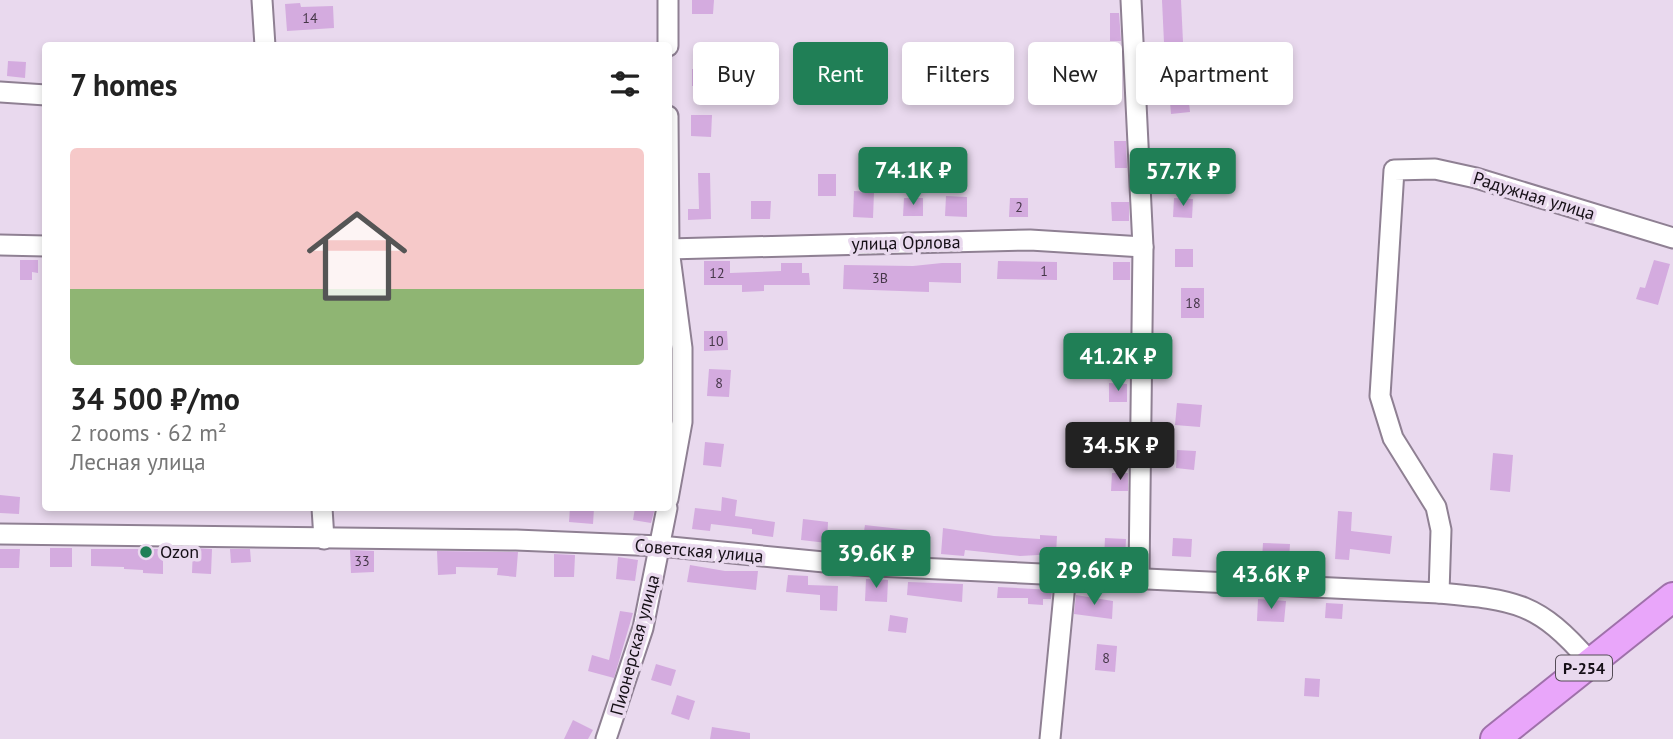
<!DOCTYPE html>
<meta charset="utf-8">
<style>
:root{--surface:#fff;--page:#f6f6f6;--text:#222;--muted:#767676;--line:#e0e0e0;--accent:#207f56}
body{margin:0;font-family:"PT Sans",sans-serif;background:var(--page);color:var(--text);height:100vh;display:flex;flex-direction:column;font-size:26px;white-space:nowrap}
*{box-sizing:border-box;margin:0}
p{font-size:23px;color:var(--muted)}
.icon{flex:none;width:38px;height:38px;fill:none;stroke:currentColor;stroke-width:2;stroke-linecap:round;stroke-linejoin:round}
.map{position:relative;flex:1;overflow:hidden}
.side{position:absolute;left:42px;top:42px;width:630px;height:469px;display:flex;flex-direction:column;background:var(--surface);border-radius:7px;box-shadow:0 4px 10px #0003}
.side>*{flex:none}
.top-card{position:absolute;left:693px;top:42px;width:665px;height:63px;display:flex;gap:14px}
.price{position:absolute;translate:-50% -60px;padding:0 16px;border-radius:7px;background:var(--accent);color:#fff;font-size:23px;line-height:46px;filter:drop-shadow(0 2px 4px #0008)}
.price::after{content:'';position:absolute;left:50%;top:42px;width:21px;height:16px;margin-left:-10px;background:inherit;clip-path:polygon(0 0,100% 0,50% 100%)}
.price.active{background:#222;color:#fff}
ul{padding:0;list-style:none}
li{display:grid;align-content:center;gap:14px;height:371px;padding:0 28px}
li+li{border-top:2px solid var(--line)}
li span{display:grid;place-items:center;height:217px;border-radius:7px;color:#555}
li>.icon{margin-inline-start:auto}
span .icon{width:126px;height:126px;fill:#fffc;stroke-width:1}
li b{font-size:30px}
h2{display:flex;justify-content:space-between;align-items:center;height:84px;padding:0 28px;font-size:30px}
.pill{padding:0 24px;border-radius:7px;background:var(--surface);box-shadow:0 4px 10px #0003;font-size:24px;line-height:63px}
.pill.active{background:var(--accent);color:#fff}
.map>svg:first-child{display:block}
.building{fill:#d4abdf}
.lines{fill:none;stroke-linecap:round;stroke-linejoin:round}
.minor-casing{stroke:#8f8093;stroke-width:23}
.highway-casing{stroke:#9f71aa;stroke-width:32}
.minor{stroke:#fff;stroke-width:19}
.highway{stroke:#e9a6fa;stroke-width:28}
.poi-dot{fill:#207f56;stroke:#e9d9ee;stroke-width:2.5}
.labels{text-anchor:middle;stroke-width:7;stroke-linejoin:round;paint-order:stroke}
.number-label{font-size:14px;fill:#453648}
.shield{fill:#e9d9ee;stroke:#554c57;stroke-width:2}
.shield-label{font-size:16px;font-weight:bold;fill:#150f16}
.street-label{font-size:18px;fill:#150f16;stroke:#e9d9ee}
.poi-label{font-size:18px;fill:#150f16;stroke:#e9d9ee;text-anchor:start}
</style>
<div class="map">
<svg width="1673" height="739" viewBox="0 0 1673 739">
<rect width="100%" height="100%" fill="#e9d9ee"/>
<g class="building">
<polygon points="692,0 714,0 713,14 692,14"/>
<polygon points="1162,0 1181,0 1183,42 1164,43"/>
<polygon points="300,3 301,7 333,6 334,28 287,31 285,4"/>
<polygon points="1110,13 1119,13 1121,41 1110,41"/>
<polygon points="8,61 26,62 25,78 7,76"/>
<polygon points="1185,64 1190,112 1171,114 1167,66"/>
<rect x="692" y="69" width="24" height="17"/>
<polygon points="691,115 712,115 711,137 691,136"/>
<polygon points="1114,141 1126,141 1127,168 1115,168"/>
<polygon points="1175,153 1213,154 1212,180 1191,179 1191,173 1175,172"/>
<polygon points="698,173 710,173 711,219 688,220 688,209 699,209"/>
<rect x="818" y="174" width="18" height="22"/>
<polygon points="854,191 874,192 873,218 853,217"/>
<polygon points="946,196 967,197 967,217 945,216"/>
<polygon points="904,198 923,198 923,216 903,216"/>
<polygon points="1010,198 1028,198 1028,217 1009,217"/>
<polygon points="1174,198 1193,199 1192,218 1173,217"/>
<polygon points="751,201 771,201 770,219 751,219"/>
<polygon points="1111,202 1129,202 1129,221 1112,221"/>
<rect x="1175" y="249" width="18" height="18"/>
<polygon points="20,260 38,260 38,273 32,272 32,280 20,280"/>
<polygon points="1654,260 1670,264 1658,305 1636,299 1640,287 1645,288"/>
<polygon points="704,261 730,261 730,273 781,271 781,263 802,263 802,273 809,273 810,285 764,285 764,291 742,292 742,285 704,285"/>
<polygon points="998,261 1057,262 1057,280 997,279"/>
<rect x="1113" y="262" width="17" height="18"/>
<polygon points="942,263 961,263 961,283 929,282 929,292 843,289 844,265 913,266"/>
<rect x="1181" y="288" width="23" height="30"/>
<polygon points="704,331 727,331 728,350 704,351"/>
<polygon points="709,369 731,370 729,397 707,396"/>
<polygon points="1109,383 1127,384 1127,402 1109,402"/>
<polygon points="1177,403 1202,405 1200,427 1175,425"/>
<rect x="1105" y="426" width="19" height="20"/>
<polygon points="705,442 724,444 721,467 703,465"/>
<polygon points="1177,450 1196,451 1194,470 1176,468"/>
<polygon points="1493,453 1513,455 1510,492 1490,490"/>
<polygon points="1112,473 1128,473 1128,491 1111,491"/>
<polygon points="0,495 20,497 19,514 0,513"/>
<polygon points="722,497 737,500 735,516 775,522 773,537 752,534 752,529 711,524 710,531 692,529 695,508 721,511"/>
<polygon points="570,508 594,508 593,524 569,522"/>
<polygon points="635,508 655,508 651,523 633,520"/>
<polygon points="1338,511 1352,512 1351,531 1392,536 1390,554 1350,549 1349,560 1335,559"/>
<polygon points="803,519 828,522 827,543 801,540"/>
<polygon points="865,525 918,531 916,550 862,544"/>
<polygon points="943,528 994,536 1040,539 1040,535 1057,536 1056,554 1020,556 965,550 964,556 941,554"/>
<polygon points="1105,538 1126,539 1125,560 1104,559"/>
<polygon points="1173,538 1192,539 1191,557 1172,556"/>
<polygon points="1263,543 1290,544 1289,561 1262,559"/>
<rect x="50" y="548" width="22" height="19"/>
<polygon points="193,548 212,549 211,574 192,573"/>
<polygon points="0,549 20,549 19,568 0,568"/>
<polygon points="91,549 163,549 163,574 143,573 143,570 124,569 124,567 91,566"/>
<polygon points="230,549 250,549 251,562 231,563"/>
<polygon points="350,550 374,551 374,572 351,573"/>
<polygon points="437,551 518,552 516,577 497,575 498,568 456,567 456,574 438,575"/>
<polygon points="554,554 575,555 574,577 554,577"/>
<polygon points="618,557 638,560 635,581 616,579"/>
<polygon points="690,565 725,571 758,571 756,590 687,582"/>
<polygon points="788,575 808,576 808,585 838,586 837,611 820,610 820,595 786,592"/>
<polygon points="866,579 888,580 887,602 865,601"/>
<polygon points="908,582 963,584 962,602 907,595"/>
<polygon points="998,587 1052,590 1051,599 1043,599 1043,605 1028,604 1028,598 997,598"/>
<polygon points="1076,595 1113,601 1112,619 1074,614"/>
<polygon points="1258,599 1286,601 1284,622 1257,621"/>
<polygon points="1326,603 1343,604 1342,619 1325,618"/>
<polygon points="620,611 633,613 614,678 588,671 592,655 609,660"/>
<polygon points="890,615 908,618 906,633 888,631"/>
<polygon points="1097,644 1117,646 1115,672 1095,670"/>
<polygon points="656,664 676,670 671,686 651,680"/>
<polygon points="1305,678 1320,679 1319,697 1304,696"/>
<polygon points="677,695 695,701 689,720 671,714"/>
<polygon points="573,720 593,730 588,739 564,739"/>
<polygon points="712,727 750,733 750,739 710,739"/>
</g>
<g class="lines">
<defs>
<g id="minor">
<polyline points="262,0 265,46"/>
<polyline points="668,0 668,46"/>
<polyline points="1131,0 1143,247 1139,577"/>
<polyline points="0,92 46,95"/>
<polyline points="668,116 669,249 682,348 682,422 668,499"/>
<polyline points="0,245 46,246"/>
<polyline points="668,249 1030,240 1143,247"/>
<polyline points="322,508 324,539"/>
<path d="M0,534L516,540L660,546L855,565L1439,593C1516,600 1538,602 1590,662"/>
<polyline points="1439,593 1441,530 1436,507 1393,438 1380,396 1394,170 1435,169 1476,178 1673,238"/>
<polyline points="606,739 643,628 667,508"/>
<polyline points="1050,739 1066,573"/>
</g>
<polyline id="highway" points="1495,739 1673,597"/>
</defs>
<use href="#minor" class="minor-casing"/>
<use href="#highway" class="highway-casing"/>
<use href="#minor" class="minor"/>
<use href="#highway" class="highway"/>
</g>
<circle class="poi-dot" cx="146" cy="552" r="7"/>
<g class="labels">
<g class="number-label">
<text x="310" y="23">14</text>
<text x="1019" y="212">2</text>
<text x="1044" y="276">1</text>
<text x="717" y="278">12</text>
<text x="880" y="283">3В</text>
<text x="1193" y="308">18</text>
<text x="716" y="346">10</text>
<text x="719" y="388">8</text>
<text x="362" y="566">33</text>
<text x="1106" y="663">8</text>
</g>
<rect class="shield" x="1556" y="655.5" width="56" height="25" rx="5"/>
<g class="shield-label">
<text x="1584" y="674">Р-254</text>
</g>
<g class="street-label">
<text transform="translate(1534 196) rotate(17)" y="6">Радужная улица</text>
<text transform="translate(906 243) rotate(-1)" y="6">улица Орлова</text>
<text transform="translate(699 551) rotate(5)" y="6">Советская улица</text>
<text transform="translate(635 645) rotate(-75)" y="6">Пионерская улица</text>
</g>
<g class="poi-label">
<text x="160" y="558">Ozon</text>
</g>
</g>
</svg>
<b class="price" style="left:913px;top:207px">74.1K ₽</b>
<b class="price" style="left:1183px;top:208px">57.7K ₽</b>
<b class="price" style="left:1118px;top:393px">41.2K ₽</b>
<b class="price active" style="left:1120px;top:482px">34.5K ₽</b>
<b class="price" style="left:876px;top:590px">39.6K ₽</b>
<b class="price" style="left:1094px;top:607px">29.6K ₽</b>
<b class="price" style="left:1271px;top:611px">43.6K ₽</b>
<div class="top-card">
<a class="pill">Buy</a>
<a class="pill active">Rent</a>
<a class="pill">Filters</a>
<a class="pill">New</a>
<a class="pill">Apartment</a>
</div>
<section class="side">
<h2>7 homes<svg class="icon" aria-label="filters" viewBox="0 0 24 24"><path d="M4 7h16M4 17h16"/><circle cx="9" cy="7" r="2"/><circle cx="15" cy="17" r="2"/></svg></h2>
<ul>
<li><span style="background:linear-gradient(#f6c9c9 65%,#8fb573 0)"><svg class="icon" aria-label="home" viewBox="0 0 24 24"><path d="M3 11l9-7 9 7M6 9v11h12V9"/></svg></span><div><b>34 500 ₽/mo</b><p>2 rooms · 62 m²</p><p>Лесная улица</p></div></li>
</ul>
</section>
</div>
